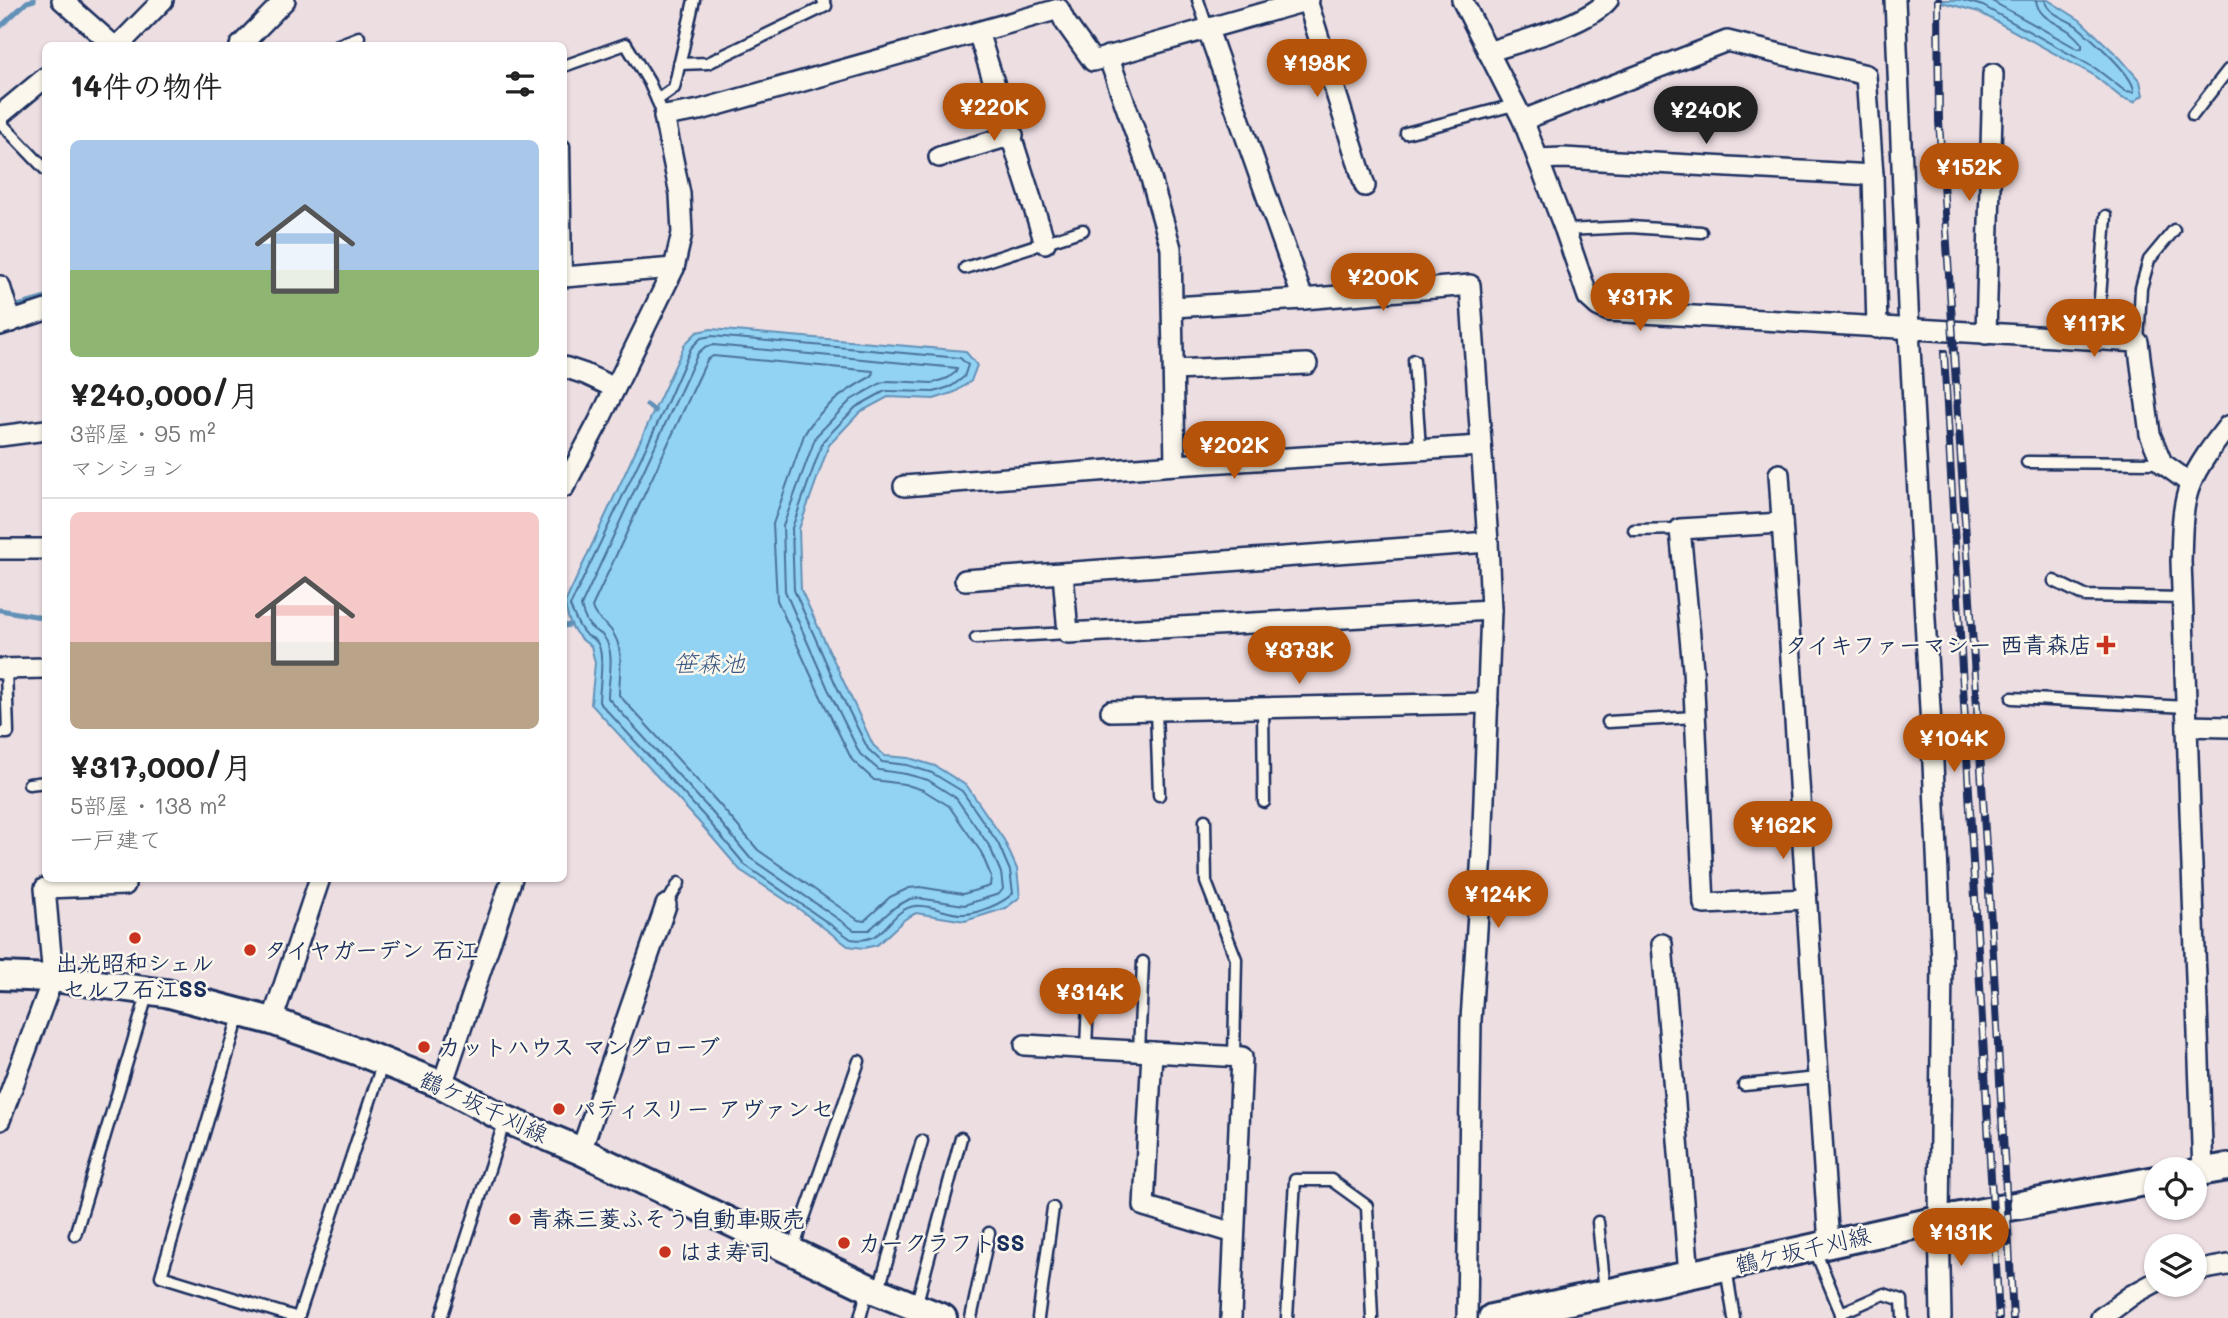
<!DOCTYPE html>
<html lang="ja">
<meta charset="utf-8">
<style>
:root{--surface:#fff;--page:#f6f6f6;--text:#222;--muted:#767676;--line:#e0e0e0;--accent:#b45309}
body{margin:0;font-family:Mali,"Klee One",sans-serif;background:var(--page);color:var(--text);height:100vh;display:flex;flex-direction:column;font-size:26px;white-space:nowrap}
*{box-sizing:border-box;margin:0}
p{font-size:23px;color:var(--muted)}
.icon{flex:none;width:38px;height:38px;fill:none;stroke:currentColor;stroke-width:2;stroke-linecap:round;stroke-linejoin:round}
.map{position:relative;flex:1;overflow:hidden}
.drawer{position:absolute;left:42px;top:42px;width:525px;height:840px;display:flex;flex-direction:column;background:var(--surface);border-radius:10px;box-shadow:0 2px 5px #0004}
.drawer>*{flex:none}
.tools{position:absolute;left:2144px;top:1157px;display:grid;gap:14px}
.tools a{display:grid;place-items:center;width:63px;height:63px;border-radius:50%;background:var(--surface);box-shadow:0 2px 5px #0004;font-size:35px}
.price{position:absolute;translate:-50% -60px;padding:0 16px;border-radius:24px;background:var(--accent);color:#fff;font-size:23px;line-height:46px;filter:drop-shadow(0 2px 4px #0008)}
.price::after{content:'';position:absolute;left:50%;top:42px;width:21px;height:16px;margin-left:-10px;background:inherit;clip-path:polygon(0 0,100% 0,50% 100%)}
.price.active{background:#222;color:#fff}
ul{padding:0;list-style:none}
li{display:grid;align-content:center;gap:14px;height:371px;padding:0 28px}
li+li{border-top:2px solid var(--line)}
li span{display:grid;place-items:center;height:217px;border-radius:10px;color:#555}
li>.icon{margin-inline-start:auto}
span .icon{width:126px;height:126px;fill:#fffc;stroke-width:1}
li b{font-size:30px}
h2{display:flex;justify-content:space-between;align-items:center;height:84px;padding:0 28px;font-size:30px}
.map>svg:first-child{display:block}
.water{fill:#92d3f3;stroke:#6291b7;stroke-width:2}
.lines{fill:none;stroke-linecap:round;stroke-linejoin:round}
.shore{stroke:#4b719a;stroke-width:2}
.stream{stroke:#6291b7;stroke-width:5}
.lane-casing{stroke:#1b2f5e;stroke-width:15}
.street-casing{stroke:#1b2f5e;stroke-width:24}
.secondary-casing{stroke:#1b2f5e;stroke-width:32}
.lane{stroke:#fbf7ec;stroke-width:10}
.street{stroke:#fbf7ec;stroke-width:19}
.secondary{stroke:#fbf7ec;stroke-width:26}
.rail-casing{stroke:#1b2f5e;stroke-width:8}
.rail{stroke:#fbf7ec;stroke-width:5;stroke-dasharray:16;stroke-linecap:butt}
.poi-dot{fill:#c8321e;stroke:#fbf7ec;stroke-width:2.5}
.labels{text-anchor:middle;stroke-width:5;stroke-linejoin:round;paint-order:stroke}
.poi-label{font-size:23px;font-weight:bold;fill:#1b2f5e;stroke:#fbf7ec;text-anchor:start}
.street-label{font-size:23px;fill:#1b2f5e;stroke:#fbf7ec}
.water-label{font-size:24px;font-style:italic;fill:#395883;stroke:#fbf7ec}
</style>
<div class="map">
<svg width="2228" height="1318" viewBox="0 0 2228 1318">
<rect width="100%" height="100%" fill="#eddee2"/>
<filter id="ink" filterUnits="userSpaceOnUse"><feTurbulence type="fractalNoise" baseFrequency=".0143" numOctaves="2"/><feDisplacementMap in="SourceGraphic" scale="14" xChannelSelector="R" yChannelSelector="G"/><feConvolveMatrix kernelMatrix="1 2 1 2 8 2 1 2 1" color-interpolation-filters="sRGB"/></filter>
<g filter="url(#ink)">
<g class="water">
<polygon points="1934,0 2048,0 2080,20 2121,59 2140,81 2143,95 2134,102 2122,98 2092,74 1979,12"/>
<path d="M711,329L965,351L977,365L971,381L955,392L934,399L888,397L860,412L829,445L799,529L801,590L873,745L885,756L909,758L935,766L967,786L1004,840L1017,869L1020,897L1006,908L965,921L916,913L905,919L877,945L864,948L848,946L799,909L740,870L699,822L591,704L595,663L591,646C574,636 568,623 565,603L685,344L697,332Z"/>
</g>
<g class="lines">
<g class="shore">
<path d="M1962,0L1983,6L2095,68L2125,91L2134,92C2135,76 2091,38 2078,27C2068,19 2047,14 2045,0"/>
<path d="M1990,0L2078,49L2082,48V44C2078,39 2074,35 2069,31C2056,22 2038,18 2036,0"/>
<path d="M712,336L960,358L968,365L964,377L952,386L934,392L885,391L856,407L823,441L792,528L794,590L836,685L868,749L882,762L907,765L932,773L962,791L998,843L1010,871L1013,893C1004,903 977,914 964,914C948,915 931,904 915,906C887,910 888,945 851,939L745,865L705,817L599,702C599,687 606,652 596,641C594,639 588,636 586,635C578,628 574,615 570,606L662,414L691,348L701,338Z"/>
<path d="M713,345L957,368L956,372L948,378L932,383L889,381L881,383L851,400L816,436L783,526L785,591L828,689L860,754L879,770L906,774L928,780L956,798L990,847L1001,873L1003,889L999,894L964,905L918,898L910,899L895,907L869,930H854L750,858L711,811L608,698C608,680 616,653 604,637C600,632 599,633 594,630C586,624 583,615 581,606L698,353L705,347Z"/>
<path d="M713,356L873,371L872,376C848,389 818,409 804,435L773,524L777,600L819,693L852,760L874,780L904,784L923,790L949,806L981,852L991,876L990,886L963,894L920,887L909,888L890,897L864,921L858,920L758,850L719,804L619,695C619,675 625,651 613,633C607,622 595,620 592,607L707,360Z"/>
</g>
<g class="stream">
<polyline points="0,27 27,2 34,0"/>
<polyline points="14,307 46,298"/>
<polyline points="647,405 655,411"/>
<polyline points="0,610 35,616 46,620"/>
<polyline points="564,626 570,625"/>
</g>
<defs>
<g id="lane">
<polyline points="1198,0 1207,27"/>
<polyline points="336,46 359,37"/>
<polyline points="679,64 708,63 826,6 823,0"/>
<polyline points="564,66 626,44 649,82 664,116"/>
<polyline points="657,100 674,88 694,0"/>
<polyline points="2193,115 2228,70"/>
<polyline points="0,122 46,170"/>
<polyline points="1406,133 1514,105"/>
<polyline points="564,146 566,277"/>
<polyline points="1565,230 1631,227 1701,232"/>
<polyline points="965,268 1083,230"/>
<polyline points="2097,339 2106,216"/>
<polyline points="2138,342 2141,288 2149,260 2174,230"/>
<polyline points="1414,360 1420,449"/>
<polyline points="2027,462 2162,463"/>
<polyline points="1634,530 1680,529"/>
<polyline points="2054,581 2085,596 2182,598"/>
<polyline points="976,638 1068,633"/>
<polyline points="2012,698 2187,707"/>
<polyline points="1263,707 1264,802"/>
<polyline points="1156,710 1159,795"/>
<polyline points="1608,722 1695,717"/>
<polyline points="0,733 8,733 6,669"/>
<polyline points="29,784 46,782"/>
<polyline points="1205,820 1206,882 1236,959 1234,1057"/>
<polyline points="666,905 679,883"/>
<polyline points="240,1013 161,1276 298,1318 383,1062"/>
<polyline points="1086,1048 1089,980"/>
<polyline points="1139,1051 1143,962"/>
<polyline points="1744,1085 1818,1078"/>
<polyline points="1598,1222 1605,1292"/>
<polyline points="75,1235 148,992"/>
<polyline points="1814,1248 1841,1313 1841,1318"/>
<polyline points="793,1249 859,1061"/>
<polyline points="1726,1268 1734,1318"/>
<polyline points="879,1289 922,1141"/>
<polyline points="916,1306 961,1138"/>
<polyline points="1841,1313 1884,1294 1902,1300 1903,1318"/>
<polyline points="441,1318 505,1120"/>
<polyline points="860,1318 868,1288"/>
<polyline points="971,1318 989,1233"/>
<polyline points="1038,1318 1053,1208"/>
<polyline points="1287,1318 1295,1180 1331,1180 1367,1206 1372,1318"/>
</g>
<g id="street">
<polyline points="62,0 114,46"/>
<polyline points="1307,0 1365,186"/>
<polyline points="1462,0 1523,120 1565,230 1588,297 1598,306 1609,311 2138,342 2150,434 2162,463 2190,483"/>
<polyline points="1895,0 1909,330 1933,763 1942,964 1939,1220 1941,1318"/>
<polyline points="1207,27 1303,299"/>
<polyline points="978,32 1045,243"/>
<polyline points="118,46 163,0"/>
<polyline points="240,46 285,0"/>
<path d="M1488,52C1520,41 1587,25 1608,0"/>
<polyline points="1108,56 1148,168 1171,248 1175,465 1481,446"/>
<polyline points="0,115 46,77"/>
<polyline points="1523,120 1727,41 1866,75 1873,175 1877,328"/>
<polyline points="939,157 1013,135"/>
<polyline points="1538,159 1563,158 1873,175"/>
<polyline points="564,277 674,268"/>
<polyline points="0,286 11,322"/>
<polyline points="1173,307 1303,299 1470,285 1488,542 1491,610 1482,853 1471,1020 1467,1318"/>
<polyline points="0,325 46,310"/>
<polyline points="1986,334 1993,74"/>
<polyline points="564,367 585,374 615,388"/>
<polyline points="1174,370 1307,364"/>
<polyline points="0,436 46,430"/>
<polyline points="1779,474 1829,1245"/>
<polyline points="904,486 1175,465"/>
<polyline points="564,487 598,423 674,268 682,233 680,194 664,116 700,110 1059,9 1065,22 1093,61 1309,0"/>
<polyline points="1782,523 1680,529 1693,669 1704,904 1806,899"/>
<polyline points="0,549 46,549"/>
<polyline points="1063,574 1068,633 1491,610"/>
<polyline points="965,580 1488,542"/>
<polyline points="0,669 46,668"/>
<polyline points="1111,711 1488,703"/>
<polyline points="2187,726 2228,727"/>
<polyline points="1662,944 1689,1275"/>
<polyline points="272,1021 320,878"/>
<polyline points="1025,1045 1152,1052"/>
<polyline points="442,1085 512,878"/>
<polyline points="0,1120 53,978 45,888 125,885 124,878"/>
<polyline points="581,1151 666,905"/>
<path d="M2203,1172L2181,561C2182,536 2181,506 2191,483C2199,463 2215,443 2228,426"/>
<polyline points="2194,1271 2228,1265"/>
<polyline points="1231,1318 1242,1057 1152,1052 1144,1206 1234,1233"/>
<polyline points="2101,1318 2132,1295 2156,1282"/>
</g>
<g id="secondary">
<polyline points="0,976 53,978 166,993 272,1021 359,1052 442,1085 505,1119 581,1151 869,1288 943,1318"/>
<polyline points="2194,1173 2228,1167"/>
<polyline points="1492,1318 1939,1220 2156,1180"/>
</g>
</defs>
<use href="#lane" class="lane-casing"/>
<use href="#street" class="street-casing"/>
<use href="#secondary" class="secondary-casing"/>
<use href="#lane" class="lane"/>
<use href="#street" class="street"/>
<use href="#secondary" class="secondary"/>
<defs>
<g id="rail">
<polyline points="1938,0 1939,121 1993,954 2013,1318"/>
<polyline points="1944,353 1999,1318"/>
</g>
</defs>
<use href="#rail" class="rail-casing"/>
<use href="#rail" class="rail"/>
</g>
</g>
<g class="poi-dot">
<path d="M2102.5 634.5h7v7h7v7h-7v7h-7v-7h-7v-7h7z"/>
<circle cx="135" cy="938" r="7"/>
<circle cx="250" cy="950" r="7"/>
<circle cx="424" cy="1047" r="7"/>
<circle cx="559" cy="1109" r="7"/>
<circle cx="515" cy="1219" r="7"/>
<circle cx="844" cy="1243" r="7"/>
<circle cx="665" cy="1252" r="7"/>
</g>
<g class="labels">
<g class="poi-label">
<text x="2092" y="653" text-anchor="end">タイキファーマシー 西青森店</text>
<text x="264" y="958">タイヤガーデン 石江</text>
<text x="135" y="971" text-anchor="middle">出光昭和シェル<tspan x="135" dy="26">セルフ石江SS</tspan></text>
<text x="438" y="1055">カットハウス マングローブ</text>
<text x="573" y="1117">パティスリー アヴァンセ</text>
<text x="529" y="1227">青森三菱ふそう自動車販売</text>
<text x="858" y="1251">カークラフトSS</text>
<text x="679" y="1260">はま寿司</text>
</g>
<g class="street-label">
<text transform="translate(484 1107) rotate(25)" y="8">鶴ケ坂千刈線</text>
<text transform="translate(1803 1250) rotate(-13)" y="8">鶴ケ坂千刈線</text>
</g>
<g class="water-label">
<text x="709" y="672">笹森池</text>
</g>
</g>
</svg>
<div class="tools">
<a><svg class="icon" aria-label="locate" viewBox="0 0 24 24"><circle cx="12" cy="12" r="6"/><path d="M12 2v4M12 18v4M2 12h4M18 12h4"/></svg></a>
<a><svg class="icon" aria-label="layers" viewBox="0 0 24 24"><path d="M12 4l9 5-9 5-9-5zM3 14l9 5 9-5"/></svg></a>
</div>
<b class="price" style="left:1317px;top:99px">¥198K</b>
<b class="price" style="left:994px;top:143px">¥220K</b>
<b class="price active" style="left:1706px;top:146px">¥240K</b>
<b class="price" style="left:1969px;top:203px">¥152K</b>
<b class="price" style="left:1383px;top:313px">¥200K</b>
<b class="price" style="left:1640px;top:333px">¥317K</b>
<b class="price" style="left:2094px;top:359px">¥117K</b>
<b class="price" style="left:1234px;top:481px">¥202K</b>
<b class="price" style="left:1299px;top:686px">¥373K</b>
<b class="price" style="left:1954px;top:774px">¥104K</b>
<b class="price" style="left:1783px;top:861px">¥162K</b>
<b class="price" style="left:1498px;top:930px">¥124K</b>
<b class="price" style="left:1090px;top:1028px">¥314K</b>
<b class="price" style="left:1961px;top:1268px">¥131K</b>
<section class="drawer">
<h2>14件の物件<svg class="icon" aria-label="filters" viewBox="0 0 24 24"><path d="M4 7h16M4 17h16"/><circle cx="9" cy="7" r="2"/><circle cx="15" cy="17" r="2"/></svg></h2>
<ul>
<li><span style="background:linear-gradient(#a9c7e8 60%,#8fb573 0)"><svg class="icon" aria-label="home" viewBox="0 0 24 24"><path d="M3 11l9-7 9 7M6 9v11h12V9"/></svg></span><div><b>¥240,000/月</b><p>3部屋 · 95 m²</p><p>マンション</p></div></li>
<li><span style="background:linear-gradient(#f6c9c9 60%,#b9a48a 0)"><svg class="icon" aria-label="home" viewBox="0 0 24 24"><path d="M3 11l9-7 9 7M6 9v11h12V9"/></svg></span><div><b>¥317,000/月</b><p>5部屋 · 138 m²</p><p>一戸建て</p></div></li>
</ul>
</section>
</div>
